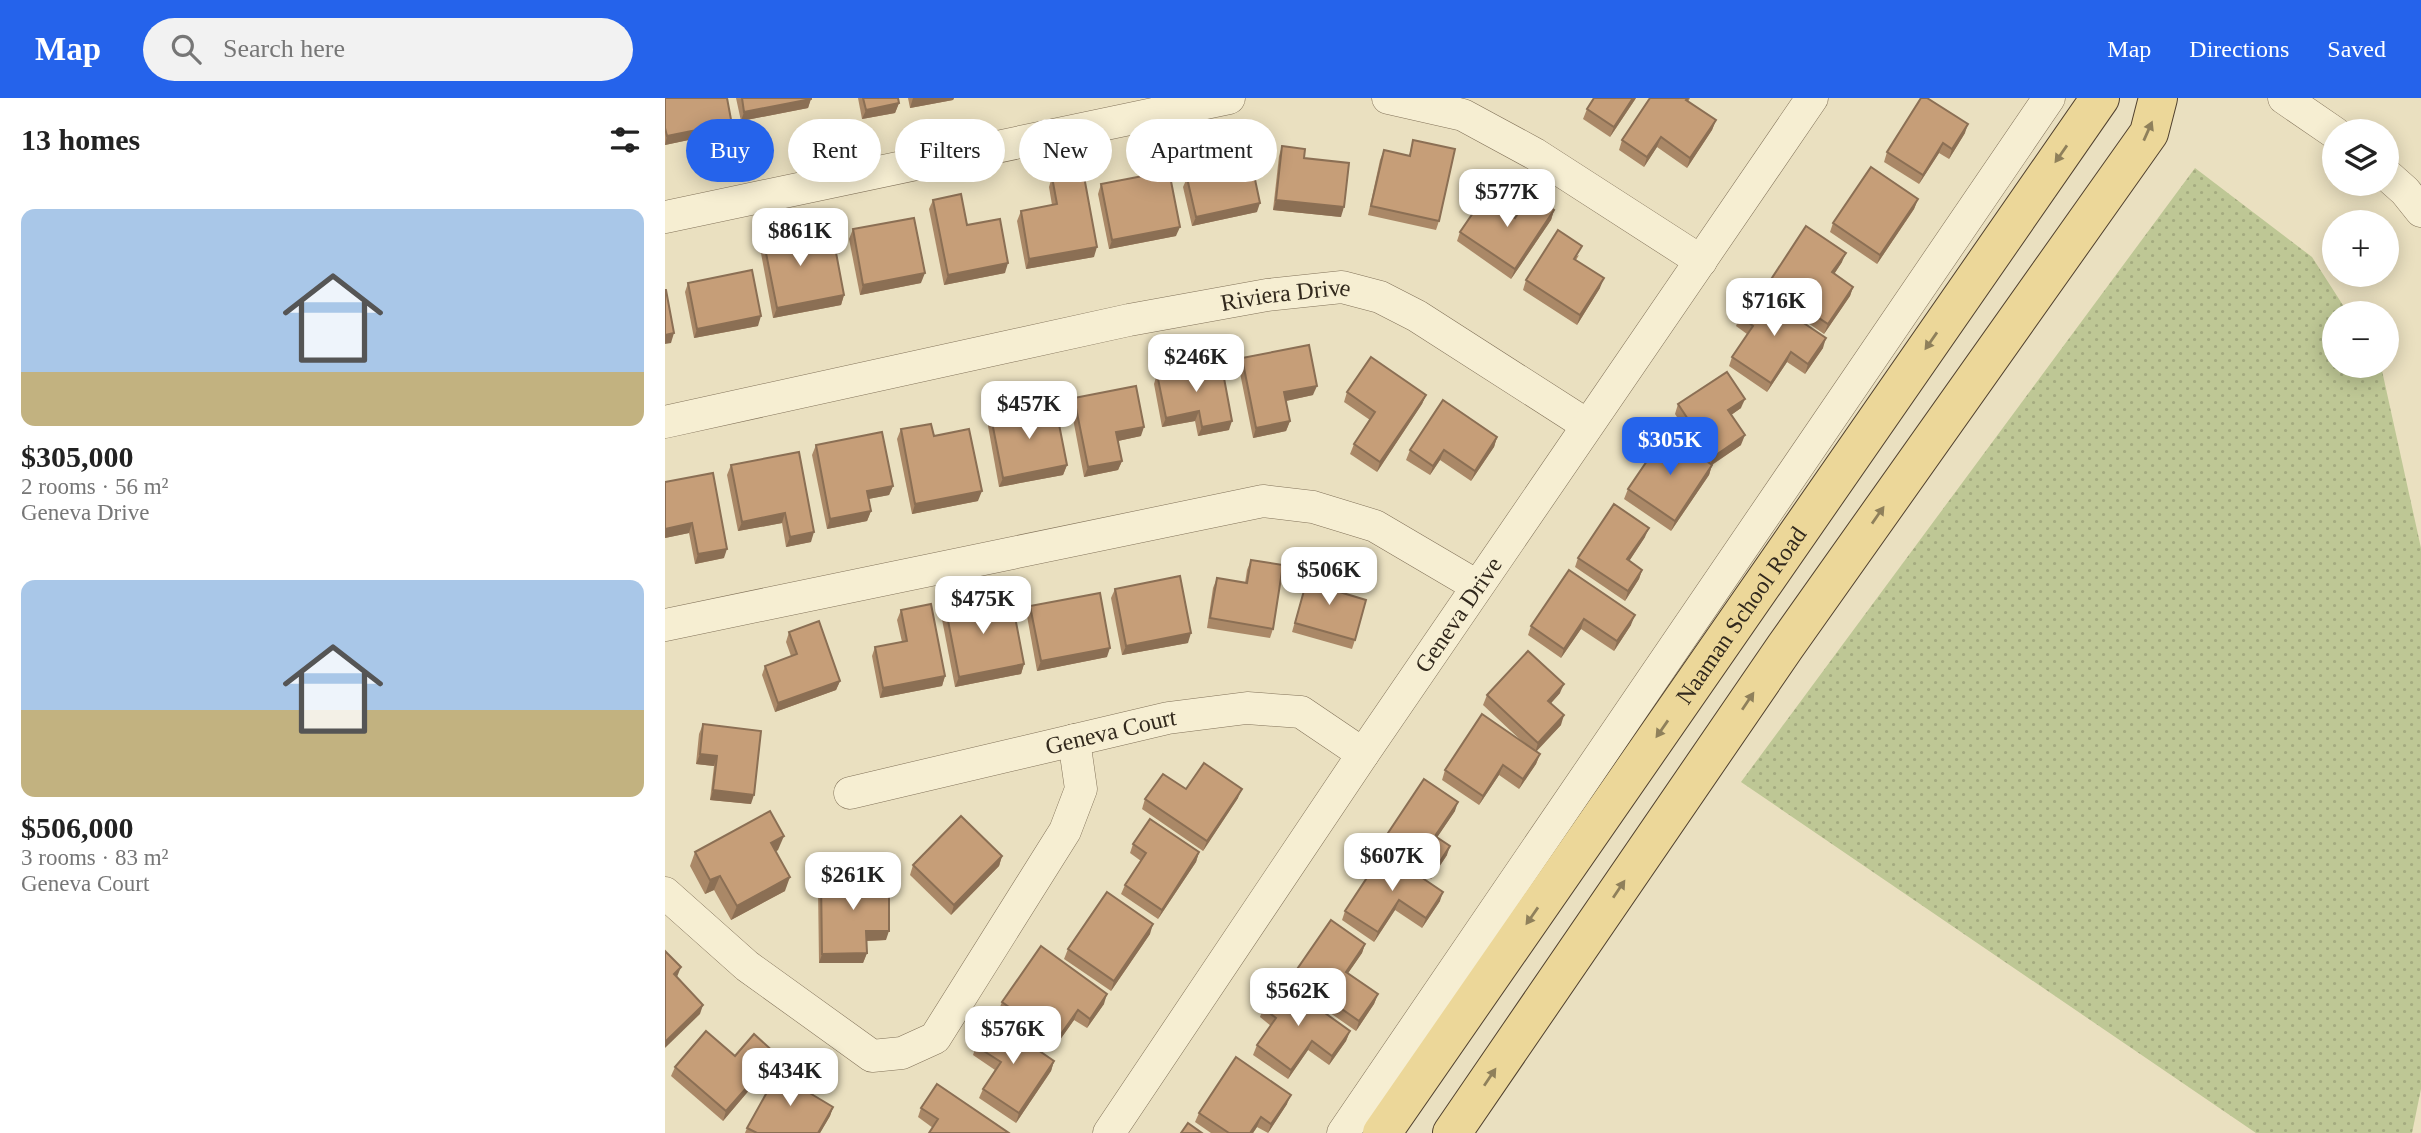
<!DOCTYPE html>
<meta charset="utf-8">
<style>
:root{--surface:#fff;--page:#f2f2f2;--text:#222;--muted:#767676;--accent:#2563eb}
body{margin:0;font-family:Georgia,serif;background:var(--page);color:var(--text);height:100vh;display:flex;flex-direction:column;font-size:26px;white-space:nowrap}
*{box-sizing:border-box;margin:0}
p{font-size:23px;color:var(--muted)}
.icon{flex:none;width:38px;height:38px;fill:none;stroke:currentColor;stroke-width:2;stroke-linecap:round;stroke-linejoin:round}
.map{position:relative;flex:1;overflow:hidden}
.panel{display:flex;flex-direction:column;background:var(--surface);width:665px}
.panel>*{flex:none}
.banner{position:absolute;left:21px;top:21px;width:665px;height:63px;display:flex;gap:14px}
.fabs{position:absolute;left:1657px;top:21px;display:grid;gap:14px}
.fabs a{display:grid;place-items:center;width:77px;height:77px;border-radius:50%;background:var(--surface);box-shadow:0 4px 18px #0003;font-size:35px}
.price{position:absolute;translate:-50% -60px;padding:0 16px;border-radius:14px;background:#fff;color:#222;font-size:23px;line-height:46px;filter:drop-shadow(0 2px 4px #0008)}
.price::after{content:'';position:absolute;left:50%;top:42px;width:21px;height:16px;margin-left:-10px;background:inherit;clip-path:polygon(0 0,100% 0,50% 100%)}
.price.current{background:var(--accent);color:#fff}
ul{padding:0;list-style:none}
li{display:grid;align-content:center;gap:14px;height:371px;padding:0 21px}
li span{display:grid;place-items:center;height:217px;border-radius:14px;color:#555}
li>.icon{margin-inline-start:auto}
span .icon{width:126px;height:126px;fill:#fffc;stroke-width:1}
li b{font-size:30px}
h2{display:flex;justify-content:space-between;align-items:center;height:84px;padding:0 21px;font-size:30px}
.pill{padding:0 24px;border-radius:32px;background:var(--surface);box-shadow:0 4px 18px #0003;font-size:24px;line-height:63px}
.pill.current{background:var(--accent);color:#fff}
header{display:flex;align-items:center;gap:42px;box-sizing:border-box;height:98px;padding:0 35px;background:var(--accent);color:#fff}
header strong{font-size:33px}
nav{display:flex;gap:38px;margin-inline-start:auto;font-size:24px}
.search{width:490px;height:63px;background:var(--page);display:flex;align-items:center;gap:18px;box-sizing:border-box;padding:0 24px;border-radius:38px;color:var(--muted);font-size:26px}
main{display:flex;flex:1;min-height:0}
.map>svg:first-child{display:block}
.grass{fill:url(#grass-dots)}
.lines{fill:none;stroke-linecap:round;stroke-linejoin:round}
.minor-casing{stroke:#827259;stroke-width:33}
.major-casing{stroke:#50402e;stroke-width:40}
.minor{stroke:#f6eed2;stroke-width:32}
.major{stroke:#ecd799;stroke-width:38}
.wall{fill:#aa8867}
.shaded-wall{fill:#8b6f54}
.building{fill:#c69e78;stroke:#8b6f54;stroke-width:2}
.oneway{fill:#8f805b}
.labels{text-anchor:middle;stroke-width:5;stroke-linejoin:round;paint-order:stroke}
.street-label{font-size:24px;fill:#32291d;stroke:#f2eacf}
</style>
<header>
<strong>Map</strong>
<div class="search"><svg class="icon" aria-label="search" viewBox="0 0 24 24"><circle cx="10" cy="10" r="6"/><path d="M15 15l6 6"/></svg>Search here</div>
<nav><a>Map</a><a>Directions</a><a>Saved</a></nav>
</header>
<main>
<section class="panel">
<h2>13 homes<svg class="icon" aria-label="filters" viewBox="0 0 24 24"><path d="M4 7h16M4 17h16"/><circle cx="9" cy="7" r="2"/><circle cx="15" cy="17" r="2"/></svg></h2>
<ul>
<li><span style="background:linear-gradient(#a9c7e8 75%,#c2b280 0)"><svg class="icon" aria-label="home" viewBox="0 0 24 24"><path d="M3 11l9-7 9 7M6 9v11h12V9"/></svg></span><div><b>$305,000</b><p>2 rooms · 56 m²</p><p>Geneva Drive</p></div></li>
<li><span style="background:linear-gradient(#a9c7e8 60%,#c2b280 0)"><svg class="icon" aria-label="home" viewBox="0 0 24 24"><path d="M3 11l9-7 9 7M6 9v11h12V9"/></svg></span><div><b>$506,000</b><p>3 rooms · 83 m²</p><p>Geneva Court</p></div></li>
</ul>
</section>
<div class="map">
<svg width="1756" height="1035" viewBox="0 0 1756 1035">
<defs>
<pattern id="grass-dots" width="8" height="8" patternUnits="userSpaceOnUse" patternTransform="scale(1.75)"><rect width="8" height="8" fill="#bec795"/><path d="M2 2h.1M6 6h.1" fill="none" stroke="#a4ab80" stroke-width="1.8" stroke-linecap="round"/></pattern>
</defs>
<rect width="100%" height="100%" fill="#eae0c0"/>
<polygon class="grass" points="1530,70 1647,159 1683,215 1670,215 1670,268 1716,268 1756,450 1756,991 1747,1035 1591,1035 1076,684"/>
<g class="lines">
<defs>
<g id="minor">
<polyline points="723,0 798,17 870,56 1036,163"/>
<polyline points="1619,0 1670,35"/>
<polyline points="1722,77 1740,93 1756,113"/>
<polyline points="0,119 564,0"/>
<path id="s1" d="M0,324L464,222L602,197L677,189L715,199L752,218L922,327"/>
<polyline points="0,527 598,403 648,409 710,428 812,488"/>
<path id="s2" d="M185,695L503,620L582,610L636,614L698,656"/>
<polyline points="0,795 82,868 207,958 237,955 270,940 400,733 416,691 409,642"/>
<path id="s3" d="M444,1035L698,656L1147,0"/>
<polyline points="678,1035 1384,0"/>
</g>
<g id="major">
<path id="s4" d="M717,1035L1435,0"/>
<polyline points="787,1035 1120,549 1484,35 1493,0"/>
</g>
</defs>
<use href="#minor" class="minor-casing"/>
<use href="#major" class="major-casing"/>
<use href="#minor" class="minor"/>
<use href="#major" class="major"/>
</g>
<g class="wall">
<polygon points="0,0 67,52 37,58 33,40 0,47"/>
<polygon points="71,0 146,0 143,10 76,23"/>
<polygon points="193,0 233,0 234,5 230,15 197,21"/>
<polygon points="243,0 289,0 288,2 245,10"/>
<polygon points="971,0 945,39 918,21 922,11"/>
<polygon points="985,0 1025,0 1023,4 1051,22 1047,32 1022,70 992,49 979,69 954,52 957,42"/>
<polygon points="548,32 592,114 527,128 518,89 522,80 551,73 544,41"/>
<polygon points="1300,35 1284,61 1274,55 1254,86 1219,64 1222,54"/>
<polygon points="748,42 774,123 771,132 703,117 715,62 719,52 744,58"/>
<polygon points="617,48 639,60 676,119 608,112 614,58"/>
<polygon points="387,79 429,159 361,171 352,123 356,113 387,107 384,89"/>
<polygon points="436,86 511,138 444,151 433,96"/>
<polygon points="1253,101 1249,111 1212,166 1165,134 1168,125"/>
<polygon points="268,102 302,127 340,175 279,187 264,111"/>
<polygon points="889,112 886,122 846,181 792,143 795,134 850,120"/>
<polygon points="96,130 132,151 179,197 176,207 108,220 93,139"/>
<polygon points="188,131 256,185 195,197 184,141"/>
<polygon points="914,157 911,162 935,190 912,227 858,192 861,182"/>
<polygon points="1177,164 1169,176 1188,189 1185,198 1159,236 1099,195 1103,186"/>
<polygon points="23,185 93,228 29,240 20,194"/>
<polygon points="1075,218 1158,250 1140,276 1122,264 1102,294 1064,268 1067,259 1082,236 1071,228"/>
<polygon points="577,260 648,297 621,303 625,323 621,333 588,340 574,270"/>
<polygon points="492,276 564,332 533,338 530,323 497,329 489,286"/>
<polygon points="682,294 761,297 757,306 712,374 685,356 689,346 705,322 679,304"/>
<polygon points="409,300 476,338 453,343 457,363 453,372 419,379 406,310"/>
<polygon points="1013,306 1076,310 1066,317 1076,347 1047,367 1044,377 1006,433 959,401 963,391 1041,363 1010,316"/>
<polygon points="326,319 402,367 398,377 334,389 323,328"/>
<polygon points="236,331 269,338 313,403 247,416 232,341"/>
<polygon points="832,339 829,349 806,383 775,362 765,377 741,362 745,352"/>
<polygon points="151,347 228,388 224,397 203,401 206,413 202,423 162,431 147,357"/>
<polygon points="134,354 146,444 121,449 117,425 73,433 62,377 66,367"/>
<polygon points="0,384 59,460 30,466 24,435 0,440"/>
<polygon points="980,439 964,463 977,472 974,481 960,503 910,469 913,460"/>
<polygon points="586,462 608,531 605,540 542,530 548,490 552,480 580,485 582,472"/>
<polygon points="645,471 668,492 690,542 687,551 627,534"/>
<polygon points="904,472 966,527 949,553 916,531 896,560 863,537 866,528"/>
<polygon points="450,491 523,545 457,557 446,500"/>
<polygon points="279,502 309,510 359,566 356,576 290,589 275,511"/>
<polygon points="365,508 442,559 372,573 362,518"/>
<polygon points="236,512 280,578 277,588 215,600 207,558 210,549 237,544 232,522"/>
<polygon points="124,534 175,583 171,592 110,614 97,577 100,568 126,558 121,544"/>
<polygon points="895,595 886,605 896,627 871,653 875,656 871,666 854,691 834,677 814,707 777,682 780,672 861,647 818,607 822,597"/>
<polygon points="38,626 86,706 45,702 49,668 31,666 34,636"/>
<polygon points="521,691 573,700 538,753 477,711 480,701"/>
<polygon points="790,713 772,739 782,757 766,781 717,748 721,738"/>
<polygon points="468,746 534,754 531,764 493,821 456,796 460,787 476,763 465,755"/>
<polygon points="113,752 111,753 120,793 66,822 49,792 40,796 25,768 30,754"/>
<polygon points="719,754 775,803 757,830 730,812 709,844 677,822 680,813"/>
<polygon points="337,758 334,768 286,817 245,777 248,767"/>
<polygon points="156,780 221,842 201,843 202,855 198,865 154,865 153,789"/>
<polygon points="485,836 446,893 399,861 403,851"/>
<polygon points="700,846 697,855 683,875 713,896 709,906 691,933 625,887 628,877"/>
<polygon points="337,904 439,906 422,930 409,922 387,953 333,914"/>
<polygon points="598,910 685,933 681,943 664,967 643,952 623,981 588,957 592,947 606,928 595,919"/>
<polygon points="311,948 389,963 386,973 351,1025 314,1000 318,991 330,972 308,957"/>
<polygon points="70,958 107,965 58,1023 6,978 10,969"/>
<polygon points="142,984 139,992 168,1009 165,1018 155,1035 80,1035 82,1030"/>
<polygon points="622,1006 603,1035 592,1029 588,1035 546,1035 530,1024 534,1015"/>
<polygon points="256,1010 344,1035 268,1030 253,1019"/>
</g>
<g class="shaded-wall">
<polygon points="248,0 289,0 288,2 245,10"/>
<polygon points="968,0 971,0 945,39 949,29"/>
<polygon points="146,1 143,10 76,23 79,14"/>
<polygon points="234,5 230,15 197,21 201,12"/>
<polygon points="1051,22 1047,32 1022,70 1025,60"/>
<polygon points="1303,26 1300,35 1284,61 1287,51"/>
<polygon points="37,31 33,40 0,47 2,38"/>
<polygon points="996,39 992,49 979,69 982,59"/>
<polygon points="70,43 67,52 37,58 40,48"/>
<polygon points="1278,45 1274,55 1254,86 1258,77"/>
<polygon points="1253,101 1249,111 1212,166 1215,157"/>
<polygon points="611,102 679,109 676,119 608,112"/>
<polygon points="595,105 592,114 527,128 531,119"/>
<polygon points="889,112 886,122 846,181 850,171"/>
<polygon points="515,129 511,138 444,151 447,142"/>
<polygon points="432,149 429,159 361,171 364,161"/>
<polygon points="1181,155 1177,164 1164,184 1167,174"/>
<polygon points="343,165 340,175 279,187 283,177"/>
<polygon points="260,175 256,185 195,197 198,187"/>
<polygon points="939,180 935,190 912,227 915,217"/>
<polygon points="1188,189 1185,198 1159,236 1163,226"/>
<polygon points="179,197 176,207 108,220 112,210"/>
<polygon points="96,218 93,228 29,240 32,231"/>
<polygon points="9,235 6,245 0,246 0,237"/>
<polygon points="1161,240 1158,250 1140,276 1143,266"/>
<polygon points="1126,254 1122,264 1102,294 1106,285"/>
<polygon points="652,288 648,297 616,304 619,294"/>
<polygon points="761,297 757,306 712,374 715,364"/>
<polygon points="1080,301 1076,310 1059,322 1063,312"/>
<polygon points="534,313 530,323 497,329 501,320"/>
<polygon points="567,323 564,332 533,338 537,329"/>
<polygon points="625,323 621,333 588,340 591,330"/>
<polygon points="479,329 476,338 448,344 451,334"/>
<polygon points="1080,337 1076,347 1045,368 1048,359"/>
<polygon points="832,339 829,349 806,383 810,373"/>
<polygon points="779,352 775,362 765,377 768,368"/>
<polygon points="457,363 453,372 419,379 423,369"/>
<polygon points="402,367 398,377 334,389 338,380"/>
<polygon points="1047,367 1044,377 1006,433 1010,423"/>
<polygon points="228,388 224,397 198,402 202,393"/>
<polygon points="317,393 313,403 247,416 250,406"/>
<polygon points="206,413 202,423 162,431 165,421"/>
<polygon points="120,415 117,425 73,433 77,424"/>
<polygon points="27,425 24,435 0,440 0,431"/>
<polygon points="984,430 980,439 959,471 962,461"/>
<polygon points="149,434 146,444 121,449 125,439"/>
<polygon points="62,451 59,460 30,466 33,456"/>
<polygon points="977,472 974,481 960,503 963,493"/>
<polygon points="970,517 966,527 949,553 952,543"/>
<polygon points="919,521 916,531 896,560 899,551"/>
<polygon points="526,535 523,545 457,557 461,548"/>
<polygon points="445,550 442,559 372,573 376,563"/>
<polygon points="359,566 356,576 290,589 294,579"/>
<polygon points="280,578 277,588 215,600 218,590"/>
<polygon points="175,583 171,592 110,614 113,605"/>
<polygon points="899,586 895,595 880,612 883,603"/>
<polygon points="899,617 896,627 870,655 873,645"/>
<polygon points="35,656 52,658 49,668 31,666"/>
<polygon points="875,656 871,666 854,691 858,681"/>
<polygon points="838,667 834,677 814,707 818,698"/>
<polygon points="577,691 573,700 538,753 542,743"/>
<polygon points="48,692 89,697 86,706 45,702"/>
<polygon points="793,704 790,713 767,747 770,738"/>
<polygon points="119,738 113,752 101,759 106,745"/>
<polygon points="785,748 782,757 766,781 770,771"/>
<polygon points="534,754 531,764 493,821 497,812"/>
<polygon points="337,758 334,768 286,817 289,807"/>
<polygon points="55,778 49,792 40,796 45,782"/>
<polygon points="125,779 120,793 66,822 72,808"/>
<polygon points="778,794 775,803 757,830 761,820"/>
<polygon points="734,802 730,812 709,844 713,834"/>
<polygon points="488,826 485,836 446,893 449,883"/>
<polygon points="201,833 224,833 221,842 198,843"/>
<polygon points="700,846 697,855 677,884 681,874"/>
<polygon points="202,855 198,865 154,865 157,856"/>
<polygon points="16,869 12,879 5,886 9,876"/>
<polygon points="442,896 439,906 422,930 425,921"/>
<polygon points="713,896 709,906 691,933 694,923"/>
<polygon points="38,907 35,916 0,950 0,944"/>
<polygon points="413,912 409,922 387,953 391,943"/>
<polygon points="685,933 681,943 664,967 667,958"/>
<polygon points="647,943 643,952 623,981 626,972"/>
<polygon points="111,956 107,965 58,1023 61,1013"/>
<polygon points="389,963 386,973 351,1025 354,1015"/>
<polygon points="626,997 622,1006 603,1035 606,1026"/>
<polygon points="168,1009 165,1018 155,1035 153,1035"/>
<polygon points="596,1019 592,1029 588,1035 585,1035"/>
</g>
<g class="building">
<polygon points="0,0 62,0 70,43 40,48 37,31 2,38 0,30"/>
<polygon points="77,0 146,0 146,1 79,14"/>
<polygon points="198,0 233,0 234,5 201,12"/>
<polygon points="929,0 968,0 949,29 922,11"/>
<polygon points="985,0 1023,0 1021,2 1051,22 1025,60 996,39 982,59 957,42"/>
<polygon points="1256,0 1262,0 1303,26 1287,51 1278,45 1258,77 1222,54"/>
<polygon points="578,25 595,105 531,119 522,80 556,72 548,32"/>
<polygon points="748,42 790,51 774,123 706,108 719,52 745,58"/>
<polygon points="617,48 640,51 639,60 684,65 679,109 611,102"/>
<polygon points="1206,69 1253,101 1215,157 1168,125"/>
<polygon points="418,73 432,149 364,161 356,113 392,106 387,79"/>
<polygon points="504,73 515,129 447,142 436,86"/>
<polygon points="296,96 302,127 335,121 343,165 283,177 268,102"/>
<polygon points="866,96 889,112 850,171 795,134 819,99 850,120"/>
<polygon points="249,120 260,175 198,187 188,131"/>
<polygon points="127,124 132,151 169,144 179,197 112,210 96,130"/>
<polygon points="1141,128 1181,155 1167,174 1188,189 1163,226 1103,186"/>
<polygon points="893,132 917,148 909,161 939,180 915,217 861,182"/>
<polygon points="87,172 96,218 32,231 23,185"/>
<polygon points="0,192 1,192 9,235 0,237"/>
<polygon points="1091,193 1161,240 1143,266 1126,254 1106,285 1067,259 1088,228 1075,218"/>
<polygon points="644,247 652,288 619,294 625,323 591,330 577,260"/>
<polygon points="706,259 761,297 715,364 689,346 710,314 682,294"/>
<polygon points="556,264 567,323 537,329 534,313 501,320 492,276"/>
<polygon points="1062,274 1080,301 1063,312 1080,337 1048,359 1013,306"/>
<polygon points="471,288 479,329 451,334 457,363 423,369 409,300"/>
<polygon points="778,302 832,339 810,373 779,352 768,368 745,352"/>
<polygon points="390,306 402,367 338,380 326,319"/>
<polygon points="266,326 269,338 304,331 317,393 250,406 236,331"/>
<polygon points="217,334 228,388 202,393 206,413 165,421 151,347"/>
<polygon points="1001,335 1047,367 1010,423 963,391"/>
<polygon points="134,354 149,434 125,439 120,415 77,424 66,367"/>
<polygon points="48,375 62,451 33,456 27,425 0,431 0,384"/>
<polygon points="949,406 984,430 962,461 977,472 963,493 913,460"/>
<polygon points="586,462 618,467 608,531 545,520 552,480 582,485"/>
<polygon points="645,471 672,479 668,492 701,502 690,542 630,525"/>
<polygon points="904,472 970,517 952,543 919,521 899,551 866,528"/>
<polygon points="515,478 526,535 461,548 450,491"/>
<polygon points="435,495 445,550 376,563 365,508"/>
<polygon points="306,496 309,510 347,503 359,566 294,579 279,502"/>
<polygon points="266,506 280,578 218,590 210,549 242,543 236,512"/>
<polygon points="154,523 175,583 113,605 100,568 132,556 124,534"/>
<polygon points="863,553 899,586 883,603 899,617 873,645 822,597"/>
<polygon points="817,616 875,656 858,681 838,667 818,698 780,672"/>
<polygon points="38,626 96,633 89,697 48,692 52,658 35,656"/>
<polygon points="539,665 577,691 542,743 480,701 498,676 521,691"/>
<polygon points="759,681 793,704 770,738 785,748 770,771 721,738"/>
<polygon points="105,713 119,738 106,745 125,779 72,808 55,778 45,782 30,754"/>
<polygon points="296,718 337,758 289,807 248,767"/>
<polygon points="485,721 534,754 497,812 460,787 481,755 468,746"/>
<polygon points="719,754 778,794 761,820 734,802 713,834 680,813"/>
<polygon points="224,779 224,833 201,833 202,855 157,856 156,780"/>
<polygon points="442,794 488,826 449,883 403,851"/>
<polygon points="666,822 700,846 681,874 713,896 694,923 628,877"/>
<polygon points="376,848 442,896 425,921 413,912 391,943 337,904"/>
<polygon points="0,853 16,869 9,876 38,907 0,944"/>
<polygon points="617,884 685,933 667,958 647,943 626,972 592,947 611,920 598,910"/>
<polygon points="329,922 389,963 354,1015 318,991 336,964 311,948"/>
<polygon points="41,933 70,958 89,936 111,956 61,1013 10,969"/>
<polygon points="571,959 626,997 606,1026 596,1019 585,1035 564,1035 534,1015"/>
<polygon points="116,969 142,984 138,991 168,1009 153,1035 92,1035 82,1030"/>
<polygon points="272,986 344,1035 264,1035 273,1021 256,1010"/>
<polygon points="523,1025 537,1035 516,1035"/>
</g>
<defs><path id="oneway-solid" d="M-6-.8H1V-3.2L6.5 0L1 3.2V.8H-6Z" transform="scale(1.75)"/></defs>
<g class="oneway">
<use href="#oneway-solid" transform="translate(1483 33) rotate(-66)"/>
<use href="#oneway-solid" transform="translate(1396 56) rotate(125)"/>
<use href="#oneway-solid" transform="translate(1266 243) rotate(125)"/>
<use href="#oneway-solid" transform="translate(1213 417) rotate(-55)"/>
<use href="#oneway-solid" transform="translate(1083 603) rotate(-56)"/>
<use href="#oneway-solid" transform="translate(997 631) rotate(125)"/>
<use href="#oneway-solid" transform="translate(954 791) rotate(-56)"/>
<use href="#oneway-solid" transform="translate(867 818) rotate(125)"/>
<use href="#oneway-solid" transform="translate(825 979) rotate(-56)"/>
</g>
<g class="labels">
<g class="street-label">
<text dy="8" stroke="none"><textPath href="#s1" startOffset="634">Riviera Drive</textPath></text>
<text dy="8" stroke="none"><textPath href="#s3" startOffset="625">Geneva Drive</textPath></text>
<text dy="8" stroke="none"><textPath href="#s4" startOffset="630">Naaman School Road</textPath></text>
<text dy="8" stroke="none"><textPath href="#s2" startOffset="268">Geneva Court</textPath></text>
</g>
</g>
</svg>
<div class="fabs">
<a><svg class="icon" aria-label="layers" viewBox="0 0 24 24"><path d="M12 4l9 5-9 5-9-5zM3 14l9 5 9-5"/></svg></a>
<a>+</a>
<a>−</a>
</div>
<b class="price" style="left:842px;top:131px">$577K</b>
<b class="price" style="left:135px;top:170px">$861K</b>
<b class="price" style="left:1109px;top:240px">$716K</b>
<b class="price" style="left:531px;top:296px">$246K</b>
<b class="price" style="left:364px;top:343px">$457K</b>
<b class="price current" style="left:1005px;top:379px">$305K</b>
<b class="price" style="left:664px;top:509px">$506K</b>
<b class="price" style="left:318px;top:538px">$475K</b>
<b class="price" style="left:727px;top:795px">$607K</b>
<b class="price" style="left:188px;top:814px">$261K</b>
<b class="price" style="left:633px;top:930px">$562K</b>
<b class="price" style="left:348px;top:968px">$576K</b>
<b class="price" style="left:125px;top:1010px">$434K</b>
<div class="banner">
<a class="pill current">Buy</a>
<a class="pill">Rent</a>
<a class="pill">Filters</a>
<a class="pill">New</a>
<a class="pill">Apartment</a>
</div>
</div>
</main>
